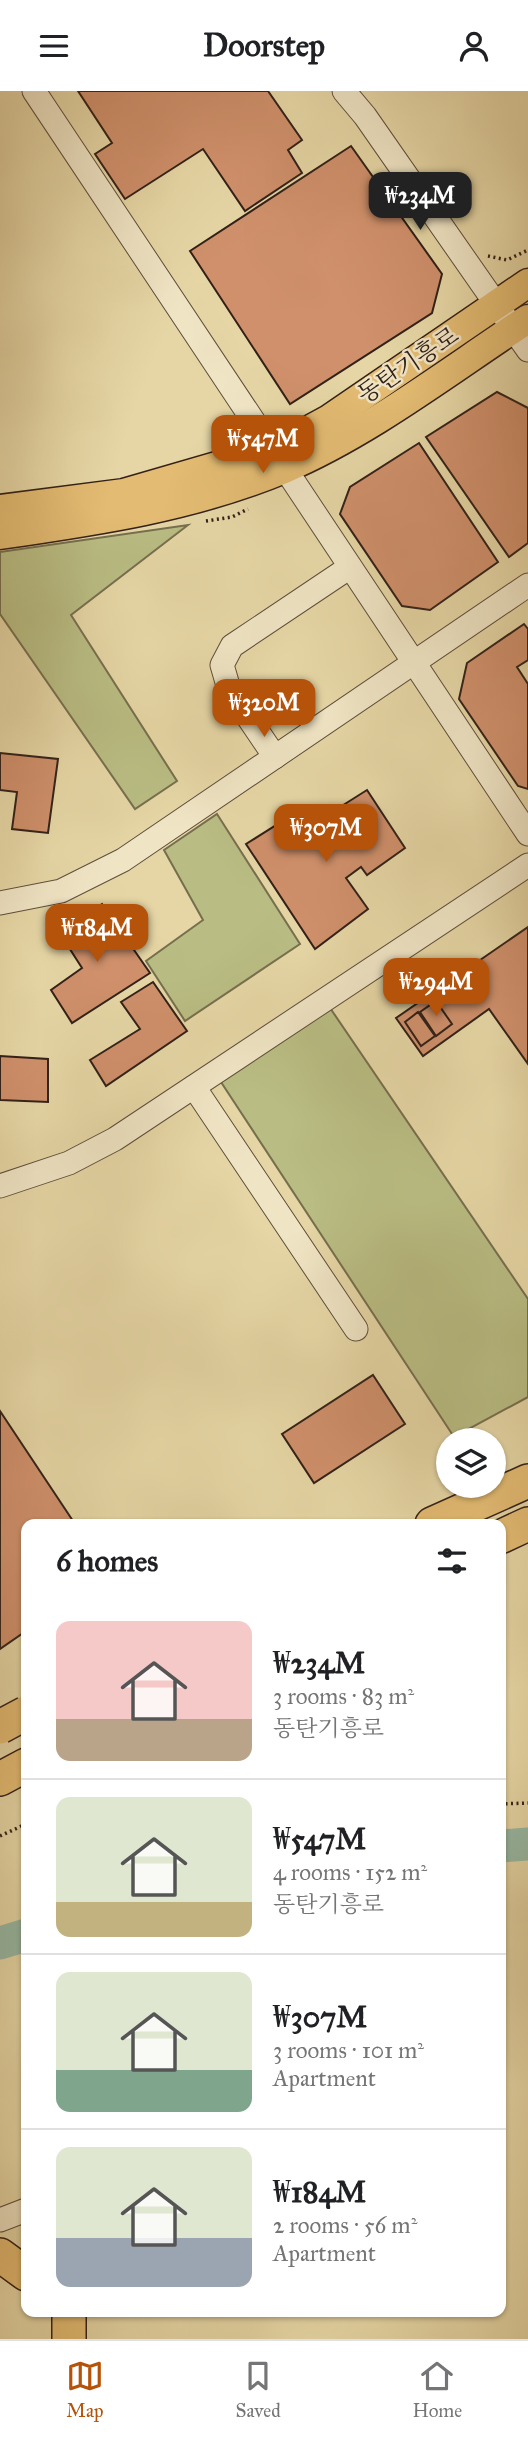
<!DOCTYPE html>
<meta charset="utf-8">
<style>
:root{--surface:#fff;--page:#f2f2f2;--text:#202124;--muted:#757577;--line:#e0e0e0;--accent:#b45309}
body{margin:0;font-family:"IM FELL Great Primer","Noto Serif KR",serif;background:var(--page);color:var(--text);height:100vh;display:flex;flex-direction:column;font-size:26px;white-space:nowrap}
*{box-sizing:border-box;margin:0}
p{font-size:23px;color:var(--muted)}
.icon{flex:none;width:38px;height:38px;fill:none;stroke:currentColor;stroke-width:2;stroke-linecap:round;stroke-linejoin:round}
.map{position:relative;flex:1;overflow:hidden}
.panel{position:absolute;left:21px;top:1428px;width:485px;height:798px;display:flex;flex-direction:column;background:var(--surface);border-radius:14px;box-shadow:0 2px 5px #0004}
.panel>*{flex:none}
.controls{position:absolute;left:436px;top:1337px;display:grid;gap:14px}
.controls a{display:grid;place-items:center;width:70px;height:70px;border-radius:50%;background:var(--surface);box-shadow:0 2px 5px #0004;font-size:35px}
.price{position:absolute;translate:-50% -60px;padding:0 16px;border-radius:14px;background:var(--accent);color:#fff;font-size:23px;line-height:46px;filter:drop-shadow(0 2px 4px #0008)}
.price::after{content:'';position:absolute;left:50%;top:42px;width:21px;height:16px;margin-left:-10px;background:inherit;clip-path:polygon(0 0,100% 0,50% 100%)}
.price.on{background:#222;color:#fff}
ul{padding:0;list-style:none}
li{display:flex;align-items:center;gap:21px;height:175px;padding:0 35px}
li+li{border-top:2px solid var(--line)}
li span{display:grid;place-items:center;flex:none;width:196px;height:140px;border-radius:14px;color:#555}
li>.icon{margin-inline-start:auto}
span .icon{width:84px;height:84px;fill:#fffc;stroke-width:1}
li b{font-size:30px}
h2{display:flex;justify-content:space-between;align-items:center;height:84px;padding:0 35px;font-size:30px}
header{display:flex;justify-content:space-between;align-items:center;height:91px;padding:0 35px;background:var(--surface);font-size:32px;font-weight:800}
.dock{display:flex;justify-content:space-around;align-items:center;height:98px;border-top:2px solid var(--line);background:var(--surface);font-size:19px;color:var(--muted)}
.dock a{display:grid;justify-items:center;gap:4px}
.dock .on{color:var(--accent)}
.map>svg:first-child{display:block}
.green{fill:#b9bd83;stroke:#766f4e;stroke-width:2}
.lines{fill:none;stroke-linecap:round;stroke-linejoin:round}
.river{stroke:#97b9a4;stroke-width:33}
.building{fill:#cf906b;stroke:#322119;stroke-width:2}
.minor-casing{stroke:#5f4e3c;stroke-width:25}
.major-casing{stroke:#322119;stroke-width:31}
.highway-casing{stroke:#322119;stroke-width:36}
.path{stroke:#322119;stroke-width:3.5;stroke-dasharray:2 3.5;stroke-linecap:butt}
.minor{stroke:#efe4c4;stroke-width:23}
.major{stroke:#e3bb72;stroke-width:28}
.highway{stroke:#e3bb72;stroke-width:33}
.highway-bridge-casing{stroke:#322119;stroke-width:36;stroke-linecap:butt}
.highway-bridge{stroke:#e3bb72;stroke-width:33}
.labels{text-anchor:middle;stroke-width:5;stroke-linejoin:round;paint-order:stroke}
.street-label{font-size:24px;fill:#322119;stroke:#efe4c4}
</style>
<header><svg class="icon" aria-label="menu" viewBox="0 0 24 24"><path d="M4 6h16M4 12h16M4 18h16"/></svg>Doorstep<svg class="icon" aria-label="person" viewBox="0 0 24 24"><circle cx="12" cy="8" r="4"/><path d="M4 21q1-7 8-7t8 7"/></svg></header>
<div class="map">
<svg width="528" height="2248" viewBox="0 0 528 2248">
<rect width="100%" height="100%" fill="#e6d6a5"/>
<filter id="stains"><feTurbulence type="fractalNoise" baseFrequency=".00286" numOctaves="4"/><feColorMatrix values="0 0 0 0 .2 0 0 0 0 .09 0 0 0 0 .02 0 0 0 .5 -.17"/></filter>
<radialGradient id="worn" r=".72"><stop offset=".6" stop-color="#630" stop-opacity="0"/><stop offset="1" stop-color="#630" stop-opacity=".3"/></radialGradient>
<g class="green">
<polygon points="188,434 71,524 177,690 135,718 0,523 0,461"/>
<polygon points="217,723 300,853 185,930 146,870 203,829 164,759"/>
<polygon points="326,911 528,1208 528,1306 454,1346 219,988"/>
</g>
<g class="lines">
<g class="river">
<polyline points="500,1755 528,1753"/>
<polyline points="0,1852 26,1844"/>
</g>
</g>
<g class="building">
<polygon points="78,0 268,0 302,49 288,59 302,82 245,120 203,58 125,108 95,63 112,52"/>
<polygon points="351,55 442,183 432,222 290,313 190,160"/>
<polygon points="497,301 528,317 528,452 509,466 426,346"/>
<polygon points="419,352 498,471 430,519 402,515 340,423 350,396"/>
<polygon points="524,533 528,538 528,569 517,576 528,593 528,698 518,695 459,608 467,572"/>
<polygon points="0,662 58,668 48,742 12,738 17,701 0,699"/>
<polygon points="367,699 405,757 367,784 361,776 346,787 368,818 315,858 246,753 300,719 318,744 335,733 329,723"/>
<polygon points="102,813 150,882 72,932 51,899 82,877 59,841"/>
<polygon points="528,836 528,973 489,918 423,965 396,927"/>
<polygon points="153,891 187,940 106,995 90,969 140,938 121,911"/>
<polygon points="436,910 452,933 436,945 420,921"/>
<polygon points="418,921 435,945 421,955 405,931"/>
<polygon points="0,965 48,968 48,1011 0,1009"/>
<polygon points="373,1284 405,1333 314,1392 282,1343"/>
<polygon points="0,1320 75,1433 26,1433 26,1540 0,1558"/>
</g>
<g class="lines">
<defs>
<g id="minor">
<polyline points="34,0 528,743"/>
<polyline points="344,0 365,25 528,259"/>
<polyline points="275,666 229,598 222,574 232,555 350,476"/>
<polyline points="0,812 61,800 123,769 528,494"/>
<polyline points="194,996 356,1238"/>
<polyline points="0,1095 69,1072 115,1048 528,774"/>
<polyline points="0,2129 26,2119"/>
</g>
<g id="major">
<polyline points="0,418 124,402 272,359 329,328 528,192"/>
<path d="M0,444C97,430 193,416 284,378C369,342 450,279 528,228"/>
</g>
<g id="highway">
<polyline points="432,1433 528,1390"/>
<polyline points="500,1446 528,1433"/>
<polyline points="0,1688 26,1674"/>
<polyline points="0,2164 26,2183"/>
<polyline points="69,2221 69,2248"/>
</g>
</defs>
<use href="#minor" class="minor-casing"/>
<use href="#major" class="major-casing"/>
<use href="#highway" class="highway-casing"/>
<g class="path">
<polyline points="488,165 507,169 528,159"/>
<polyline points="206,430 232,426 248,418"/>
<polyline points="500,1713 528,1712"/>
<polyline points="0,1745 26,1733"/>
</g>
<use href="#minor" class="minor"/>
<use href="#major" class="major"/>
<use href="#highway" class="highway"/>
<defs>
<polyline id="highway-bridge" points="0,1636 26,1622"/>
</defs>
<use href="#highway-bridge" class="highway-bridge-casing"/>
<use href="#highway-bridge" class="highway-bridge"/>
</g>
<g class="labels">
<g class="street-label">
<text transform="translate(408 274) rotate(-34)" y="8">동탄기흥로</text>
</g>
</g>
<rect width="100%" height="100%" filter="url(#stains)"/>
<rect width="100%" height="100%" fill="url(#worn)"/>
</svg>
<div class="controls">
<a><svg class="icon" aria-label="layers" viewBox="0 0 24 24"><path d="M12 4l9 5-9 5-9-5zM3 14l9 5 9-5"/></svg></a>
</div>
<b class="price on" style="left:420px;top:141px">₩234M</b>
<b class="price" style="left:263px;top:384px">₩547M</b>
<b class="price" style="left:264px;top:648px">₩320M</b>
<b class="price" style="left:326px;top:773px">₩307M</b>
<b class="price" style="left:97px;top:873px">₩184M</b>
<b class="price" style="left:436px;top:927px">₩294M</b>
<section class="panel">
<h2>6 homes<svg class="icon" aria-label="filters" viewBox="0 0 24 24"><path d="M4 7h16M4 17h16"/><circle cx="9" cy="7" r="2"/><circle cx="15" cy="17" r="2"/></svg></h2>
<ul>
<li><span style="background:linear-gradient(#f6c9c9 70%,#b9a48a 0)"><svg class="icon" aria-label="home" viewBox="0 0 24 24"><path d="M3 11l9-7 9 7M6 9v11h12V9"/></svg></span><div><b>₩234M</b><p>3 rooms · 83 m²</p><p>동탄기흥로</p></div></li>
<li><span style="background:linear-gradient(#dfe7d0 75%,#c2b280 0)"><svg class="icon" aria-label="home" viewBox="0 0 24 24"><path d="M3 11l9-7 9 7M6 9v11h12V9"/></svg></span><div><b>₩547M</b><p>4 rooms · 152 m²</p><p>동탄기흥로</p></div></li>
<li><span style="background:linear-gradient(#dfe7d0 70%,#7fa58c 0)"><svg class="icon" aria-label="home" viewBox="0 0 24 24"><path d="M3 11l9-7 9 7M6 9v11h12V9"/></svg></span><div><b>₩307M</b><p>3 rooms · 101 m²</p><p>Apartment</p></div></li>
<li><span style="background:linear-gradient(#dfe7d0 65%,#9aa5b1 0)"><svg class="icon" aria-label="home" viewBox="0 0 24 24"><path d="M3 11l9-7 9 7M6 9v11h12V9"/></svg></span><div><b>₩184M</b><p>2 rooms · 56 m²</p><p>Apartment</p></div></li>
</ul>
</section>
</div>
<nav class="dock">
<a class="on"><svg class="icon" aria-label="map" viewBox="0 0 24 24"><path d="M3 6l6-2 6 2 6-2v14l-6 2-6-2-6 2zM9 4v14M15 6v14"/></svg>Map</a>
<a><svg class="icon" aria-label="saved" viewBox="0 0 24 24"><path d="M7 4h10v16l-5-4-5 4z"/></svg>Saved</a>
<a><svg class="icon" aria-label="home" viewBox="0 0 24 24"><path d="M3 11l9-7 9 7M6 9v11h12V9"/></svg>Home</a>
</nav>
